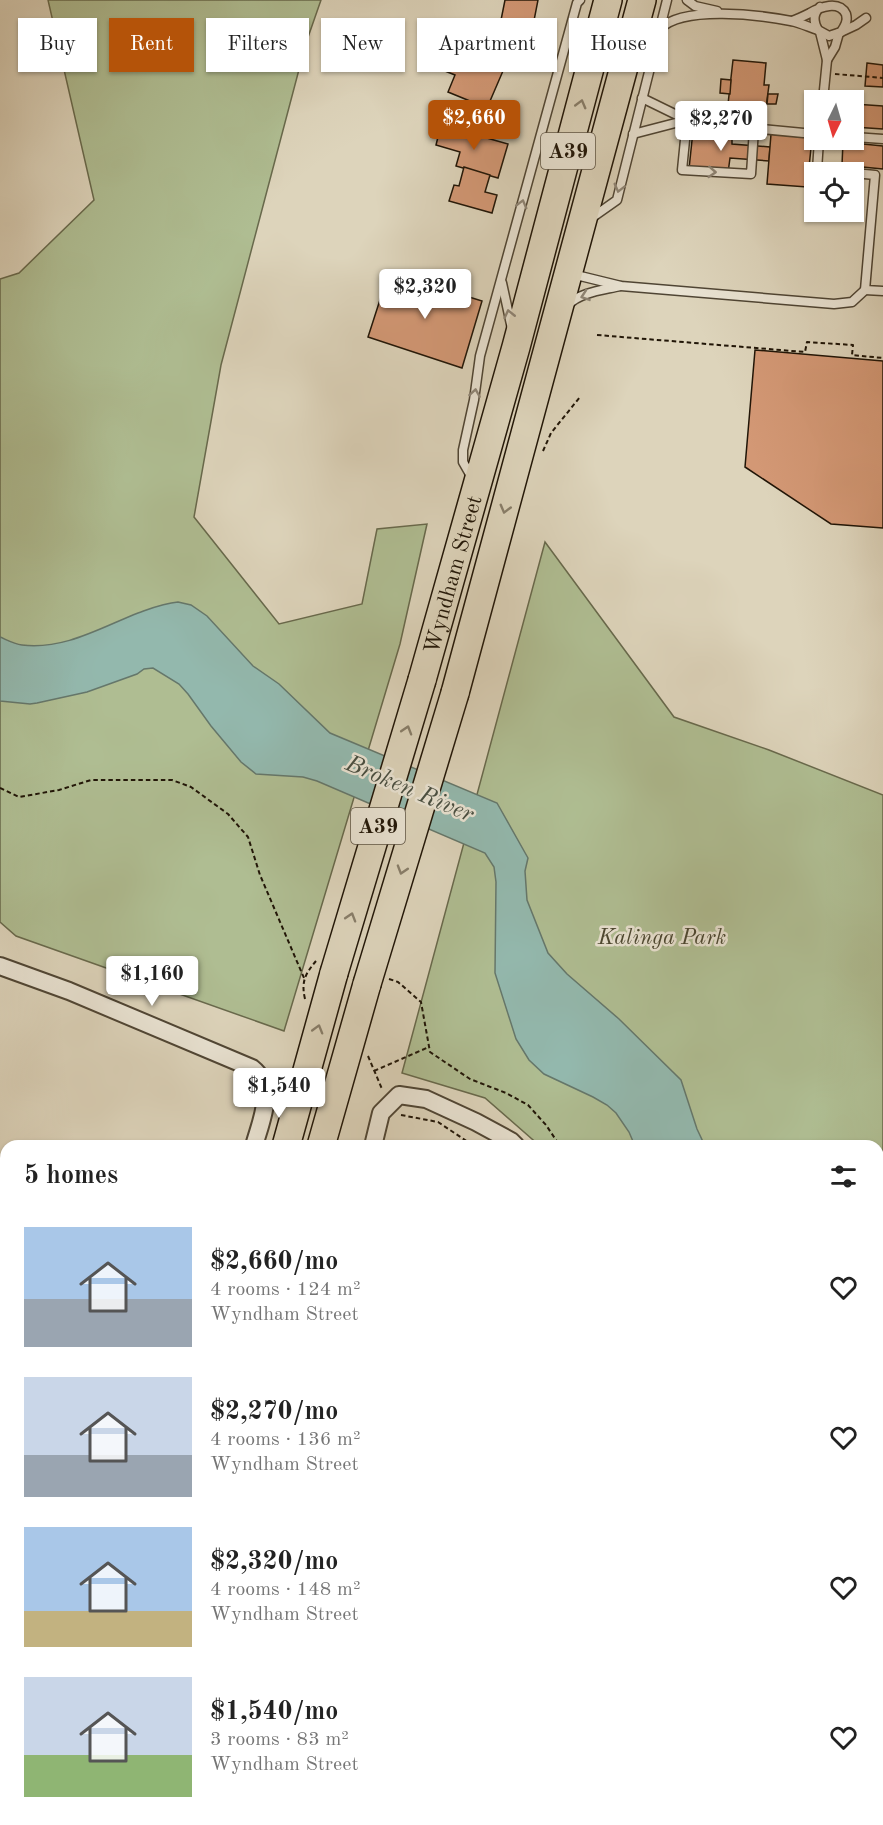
<!DOCTYPE html>
<meta charset="utf-8">
<style>
:root{--surface:#fff;--page:#f2f2f2;--text:#222;--muted:#767676;--accent:#b45309}
body{margin:0;font-family:"Old Standard TT",serif;background:var(--page);color:var(--text);height:100vh;display:flex;flex-direction:column;font-size:22px;white-space:nowrap}
*{box-sizing:border-box;margin:0}
p{font-size:20px;color:var(--muted)}
.icon{flex:none;width:33px;height:33px;fill:none;stroke:currentColor;stroke-width:2;stroke-linecap:round;stroke-linejoin:round}
.map{position:relative;flex:1;overflow:hidden}
.sheet{position:absolute;left:0px;top:1140px;width:884px;height:686px;display:flex;flex-direction:column;background:var(--surface);border-radius:18px 18px 0 0;box-shadow:0 2px 4px #0004}
.sheet>*{flex:none}
.banner{position:absolute;left:18px;top:18px;width:848px;height:54px;display:flex;gap:12px}
.needle{width:39px;rotate:185deg}
.controls{position:absolute;left:804px;top:90px;display:grid;gap:12px}
.controls a{display:grid;place-items:center;width:60px;height:60px;border-radius:0px;background:var(--surface);box-shadow:0 2px 4px #0004;font-size:30px}
.price{position:absolute;translate:-50% -51px;padding:0 14px;border-radius:6px;background:#fff;color:#222;font-size:20px;line-height:39px;filter:drop-shadow(0 2px 3px #0008)}
.price::after{content:'';position:absolute;left:50%;top:36px;width:18px;height:14px;margin-left:-9px;background:inherit;clip-path:polygon(0 0,100% 0,50% 100%)}
.price.selected{background:var(--accent);color:#fff}
ul{padding:0;list-style:none}
li{display:flex;align-items:center;gap:18px;height:150px;padding:0 24px}
li span{display:grid;place-items:center;flex:none;width:168px;height:120px;border-radius:0px;color:#555}
li>.icon{margin-inline-start:auto}
span .icon{width:72px;height:72px;fill:#fffc;stroke-width:1}
li b{font-size:26px}
h2{display:flex;justify-content:space-between;align-items:center;height:72px;padding:0 24px;font-size:26px}
.pill{padding:0 21px;border-radius:0px;background:var(--surface);box-shadow:0 2px 4px #0004;font-size:21px;line-height:54px}
.pill.selected{background:var(--accent);color:#fff}
.map>svg:first-child{display:block}
.green{fill:#afbd92;stroke:#68694c;stroke-width:1.5}
.water{fill:#93b8ad;stroke:#65776b;stroke-width:1.5}
.building{fill:#d39875;stroke:#201507;stroke-width:1.5}
.lines{fill:none;stroke-linecap:round;stroke-linejoin:round}
.service-casing{stroke:#4f4534;stroke-width:11}
.minor-casing{stroke:#4f4534;stroke-width:20}
.trunk-casing{stroke:#201507;stroke-width:30}
.path{stroke:#201507;stroke-width:2;stroke-dasharray:4.5 3;stroke-linecap:butt}
.service{stroke:#e9e3d3;stroke-width:8}
.minor{stroke:#e9e3d3;stroke-width:16}
.trunk{stroke:#ddd4bb;stroke-width:27}
.trunk-bridge-casing{stroke:#201507;stroke-width:30;stroke-linecap:butt}
.trunk-bridge{stroke:#ddd4bb;stroke-width:27}
.oneway{stroke:#887e6a}
.oneway2{stroke:#8f8677}
.labels{text-anchor:middle;stroke-width:5;stroke-linejoin:round;paint-order:stroke}
.shield{fill:#e9e3d3;stroke:#5c5344;stroke-width:1.5}
.shield-label{font-size:21px;font-weight:bold;fill:#201507}
.street-label{font-size:22px;fill:#201507;stroke:#e9e3d3}
.park-label{font-size:22px;font-style:italic;fill:#4b4731;stroke:#e9e3d3}
.water-label{font-size:24px;font-style:italic;fill:#484e41;stroke:#e9e3d3}
</style>
<div class="map">
<svg width="883" height="1825" viewBox="0 0 883 1825">
<rect width="100%" height="100%" fill="#ddd4bb"/>
<filter id="stains"><feTurbulence type="fractalNoise" baseFrequency=".00333" numOctaves="4"/><feColorMatrix values="0 0 0 0 .2 0 0 0 0 .09 0 0 0 0 .02 0 0 0 .5 -.17"/></filter>
<radialGradient id="worn" r=".72"><stop offset=".6" stop-color="#630" stop-opacity="0"/><stop offset="1" stop-color="#630" stop-opacity=".3"/></radialGradient>
<g class="green">
<polygon points="48,0 321,0 306,43 221,365 194,517 279,624 362,604 377,529 427,524 400,644 284,1031 16,936 0,922 0,279 19,273 94,200"/>
<polygon points="545,542 674,717 769,750 883,795 883,1499 878,1497 878,1146 540,1146 485,1098 402,1073"/>
</g>
<g class="water">
<path d="M178,602L191,605L207,616L253,666L279,684L330,733L497,803L528,858L525,871L527,900L548,953L567,974L619,1019L681,1080L697,1129L705,1146H635L629,1132L616,1113L607,1105L593,1097L544,1074L529,1060L516,1039L495,973L496,882L494,867L485,853L317,781L303,777L256,774L241,762L211,726L188,694L179,684L153,668L144,669L137,674L87,692L37,703L30,704L0,701V637C7,640 14,644 22,645C64,650 100,628 138,613C152,608 164,603 178,602Z"/>
<polygon points="883,1287 883,1359 878,1359 878,1288"/>
</g>
<g class="building">
<polygon points="505,0 538,0 531,36 499,30"/>
<polygon points="451,32 509,57 487,108 448,92 455,75 435,67"/>
<polygon points="733,60 766,63 764,85 769,85 766,107 728,104"/>
<polygon points="867,63 883,65 883,87 865,86"/>
<polygon points="721,79 731,80 730,94 720,93"/>
<polygon points="768,94 778,94 776,104 767,104"/>
<polygon points="854,104 883,106 883,129 854,127"/>
<polygon points="731,105 756,107 755,116 730,114"/>
<polygon points="441,125 508,144 498,178 456,166 460,152 436,145"/>
<polygon points="693,131 732,135 732,144 770,147 769,161 730,158 728,173 689,169"/>
<polygon points="771,134 812,138 807,187 767,184"/>
<polygon points="843,142 883,146 883,169 842,165"/>
<polygon points="464,167 490,175 485,192 497,195 492,213 449,201 454,185 459,186"/>
<polygon points="389,272 482,301 462,368 368,337"/>
<polygon points="755,350 883,361 883,528 831,524 745,467"/>
<polygon points="222,1820 257,1820 255,1825 221,1825"/>
<polygon points="329,1820 372,1820 378,1824 336,1825"/>
</g>
<g class="lines">
<defs>
<g id="service">
<polyline points="687,0 695,6 717,11"/>
<path d="M792,21C798,19 804,16 810,13C820,7 839,0 846,14C848,21 845,26 841,32L829,36L818,30C813,21 813,14 820,7"/>
<path d="M660,29C683,5 760,15 791,21C800,23 809,27 818,30"/>
<polyline points="820,32 827,60 823,100"/>
<polyline points="841,32 856,25 866,18"/>
<polyline points="827,60 835,47 839,33"/>
<polyline points="642,98 687,120 729,126 814,134"/>
<polyline points="687,120 682,170 751,174 754,129"/>
<polyline points="686,130 743,134 754,129"/>
<polyline points="633,134 687,120"/>
<polyline points="854,137 883,139"/>
<polyline points="819,140 817,170 844,172"/>
<polyline points="854,173 875,175 865,290 883,291"/>
<polyline points="590,219 617,200 667,0"/>
<polyline points="572,274 621,286 834,304 852,302 865,290"/>
<polyline points="502,283 512,329"/>
<path d="M568,305C580,292 604,290 620,286"/>
<polyline points="473,477 471,476 463,462 463,450 474,400 480,356 577,3 580,0"/>
</g>
<g id="minor">
<path d="M0,966L69,991L252,1068C277,1088 261,1120 254,1146"/>
<polyline points="373,1146 381,1113 399,1095 426,1099 476,1122 511,1141 516,1146"/>
<polyline points="0,1217 6,1215"/>
<polyline points="0,1319 6,1329"/>
<polyline points="878,1522 883,1524"/>
<polyline points="90,1820 96,1825"/>
<polyline points="532,1820 538,1825"/>
<polyline points="850,1820 855,1825"/>
</g>
<g id="trunk">
<path id="s1" d="M422,680L516,347L608,0"/>
<polyline points="455,693 642,0"/>
<polyline points="286,1146 334,973"/>
<polyline points="321,1146 367,984"/>
<polyline points="119,1825 121,1820"/>
<polyline points="154,1825 155,1820"/>
</g>
</defs>
<use href="#service" class="service-casing"/>
<use href="#minor" class="minor-casing"/>
<use href="#trunk" class="trunk-casing"/>
<g class="path">
<polyline points="835,74 883,78"/>
<polyline points="597,335 805,352 807,342 853,345 852,355 883,358"/>
<polyline points="543,451 551,433 580,397"/>
<polyline points="0,788 19,797 59,790 91,780 172,780 191,787 228,814 248,837 260,875 304,978"/>
<polyline points="389,979 398,982 421,1002 430,1052 470,1079 506,1093 528,1105 546,1125 560,1146"/>
<path d="M305,999C301,982 305,974 316,961"/>
<polyline points="368,1056 382,1089"/>
<polyline points="374,1071 429,1047"/>
<polyline points="401,1115 438,1122 474,1146"/>
<polyline points="0,1268 6,1288"/>
<polyline points="0,1351 6,1360"/>
<polyline points="878,1382 883,1385"/>
<polyline points="878,1493 883,1487"/>
<polyline points="878,1543 883,1546"/>
<polyline points="504,1820 510,1825"/>
<polyline points="560,1820 566,1825"/>
<polyline points="828,1820 831,1825"/>
</g>
<use href="#service" class="service"/>
<use href="#minor" class="minor"/>
<use href="#trunk" class="trunk"/>
<defs>
<g id="trunk-bridge">
<polyline points="334,973 422,680"/>
<polyline points="367,984 455,693"/>
</g>
</defs>
<use href="#trunk-bridge" class="trunk-bridge-casing"/>
<use href="#trunk-bridge" class="trunk-bridge"/>
</g>
<defs><path id="oneway-chevron" d="M-2-3.5L2.5 0L-2 3.5" fill="none" stroke-width="1.6" stroke-linecap="round" stroke-linejoin="round" transform="scale(1.5)"/></defs>
<g class="oneway">
<use href="#oneway-chevron" transform="translate(581 104) rotate(-75)"/>
<use href="#oneway-chevron" transform="translate(505 509) rotate(105)"/>
<use href="#oneway-chevron" transform="translate(407 730) rotate(-73)"/>
<use href="#oneway-chevron" transform="translate(402 870) rotate(107)"/>
<use href="#oneway-chevron" transform="translate(351 917) rotate(-73)"/>
<use href="#oneway-chevron" transform="translate(318 1029) rotate(-74)"/>
</g>
<g class="oneway2">
<use href="#oneway-chevron" transform="translate(712 172) rotate(4)"/>
<use href="#oneway-chevron" transform="translate(619 188) rotate(104)"/>
<use href="#oneway-chevron" transform="translate(522 204) rotate(-75)"/>
<use href="#oneway-chevron" transform="translate(585 296) rotate(161)"/>
<use href="#oneway-chevron" transform="translate(509 314) rotate(-103)"/>
<use href="#oneway-chevron" transform="translate(475 393) rotate(-81)"/>
</g>
<g class="labels">
<g class="shield">
<rect x="541" y="133" width="54" height="36" rx="4.5"/>
<rect x="351" y="808" width="54" height="36" rx="4.5"/>
</g>
<g class="shield-label">
<text x="568" y="158">A39</text>
<text x="378" y="833">A39</text>
</g>
<g class="street-label">
<text dy="8" stroke="none"><textPath href="#s1" startOffset="110">Wyndham Street</textPath></text>
</g>
<g class="park-label">
<text x="662" y="944">Kalinga Park</text>
</g>
<g class="water-label">
<text transform="translate(410 788) rotate(23)" y="8">Broken River</text>
</g>
</g>
<rect width="100%" height="100%" filter="url(#stains)"/>
<rect width="100%" height="100%" fill="url(#worn)"/>
</svg>
<div class="controls">
<a><svg class="needle" viewBox="-14 -14 28 28"><path d="M0-13l5 13h-10z" fill="#e53935"/><path d="M0 13l5-13h-10z" fill="#767676"/></svg></a>
<a><svg class="icon" aria-label="locate" viewBox="0 0 24 24"><circle cx="12" cy="12" r="6"/><path d="M12 2v4M12 18v4M2 12h4M18 12h4"/></svg></a>
</div>
<b class="price selected" style="left:474px;top:151px">$2,660</b>
<b class="price" style="left:721px;top:152px">$2,270</b>
<b class="price" style="left:425px;top:320px">$2,320</b>
<b class="price" style="left:152px;top:1007px">$1,160</b>
<b class="price" style="left:279px;top:1119px">$1,540</b>
<div class="banner">
<a class="pill">Buy</a>
<a class="pill selected">Rent</a>
<a class="pill">Filters</a>
<a class="pill">New</a>
<a class="pill">Apartment</a>
<a class="pill">House</a>
</div>
<section class="sheet">
<h2>5 homes<svg class="icon" aria-label="filters" viewBox="0 0 24 24"><path d="M4 7h16M4 17h16"/><circle cx="9" cy="7" r="2"/><circle cx="15" cy="17" r="2"/></svg></h2>
<ul>
<li><span style="background:linear-gradient(#a9c7e8 60%,#9aa5b1 0)"><svg class="icon" aria-label="home" viewBox="0 0 24 24"><path d="M3 11l9-7 9 7M6 9v11h12V9"/></svg></span><div><b>$2,660/mo</b><p>4 rooms · 124 m²</p><p>Wyndham Street</p></div><svg class="icon" aria-label="heart" viewBox="0 0 24 24"><path d="M12 20l-8-8c-3-5 5-10 8-4 3-6 11-1 8 4z"/></svg></li>
<li><span style="background:linear-gradient(#c9d6e8 65%,#9aa5b1 0)"><svg class="icon" aria-label="home" viewBox="0 0 24 24"><path d="M3 11l9-7 9 7M6 9v11h12V9"/></svg></span><div><b>$2,270/mo</b><p>4 rooms · 136 m²</p><p>Wyndham Street</p></div><svg class="icon" aria-label="heart" viewBox="0 0 24 24"><path d="M12 20l-8-8c-3-5 5-10 8-4 3-6 11-1 8 4z"/></svg></li>
<li><span style="background:linear-gradient(#a9c7e8 70%,#c2b280 0)"><svg class="icon" aria-label="home" viewBox="0 0 24 24"><path d="M3 11l9-7 9 7M6 9v11h12V9"/></svg></span><div><b>$2,320/mo</b><p>4 rooms · 148 m²</p><p>Wyndham Street</p></div><svg class="icon" aria-label="heart" viewBox="0 0 24 24"><path d="M12 20l-8-8c-3-5 5-10 8-4 3-6 11-1 8 4z"/></svg></li>
<li><span style="background:linear-gradient(#c9d6e8 65%,#8fb573 0)"><svg class="icon" aria-label="home" viewBox="0 0 24 24"><path d="M3 11l9-7 9 7M6 9v11h12V9"/></svg></span><div><b>$1,540/mo</b><p>3 rooms · 83 m²</p><p>Wyndham Street</p></div><svg class="icon" aria-label="heart" viewBox="0 0 24 24"><path d="M12 20l-8-8c-3-5 5-10 8-4 3-6 11-1 8 4z"/></svg></li>
</ul>
</section>
</div>
